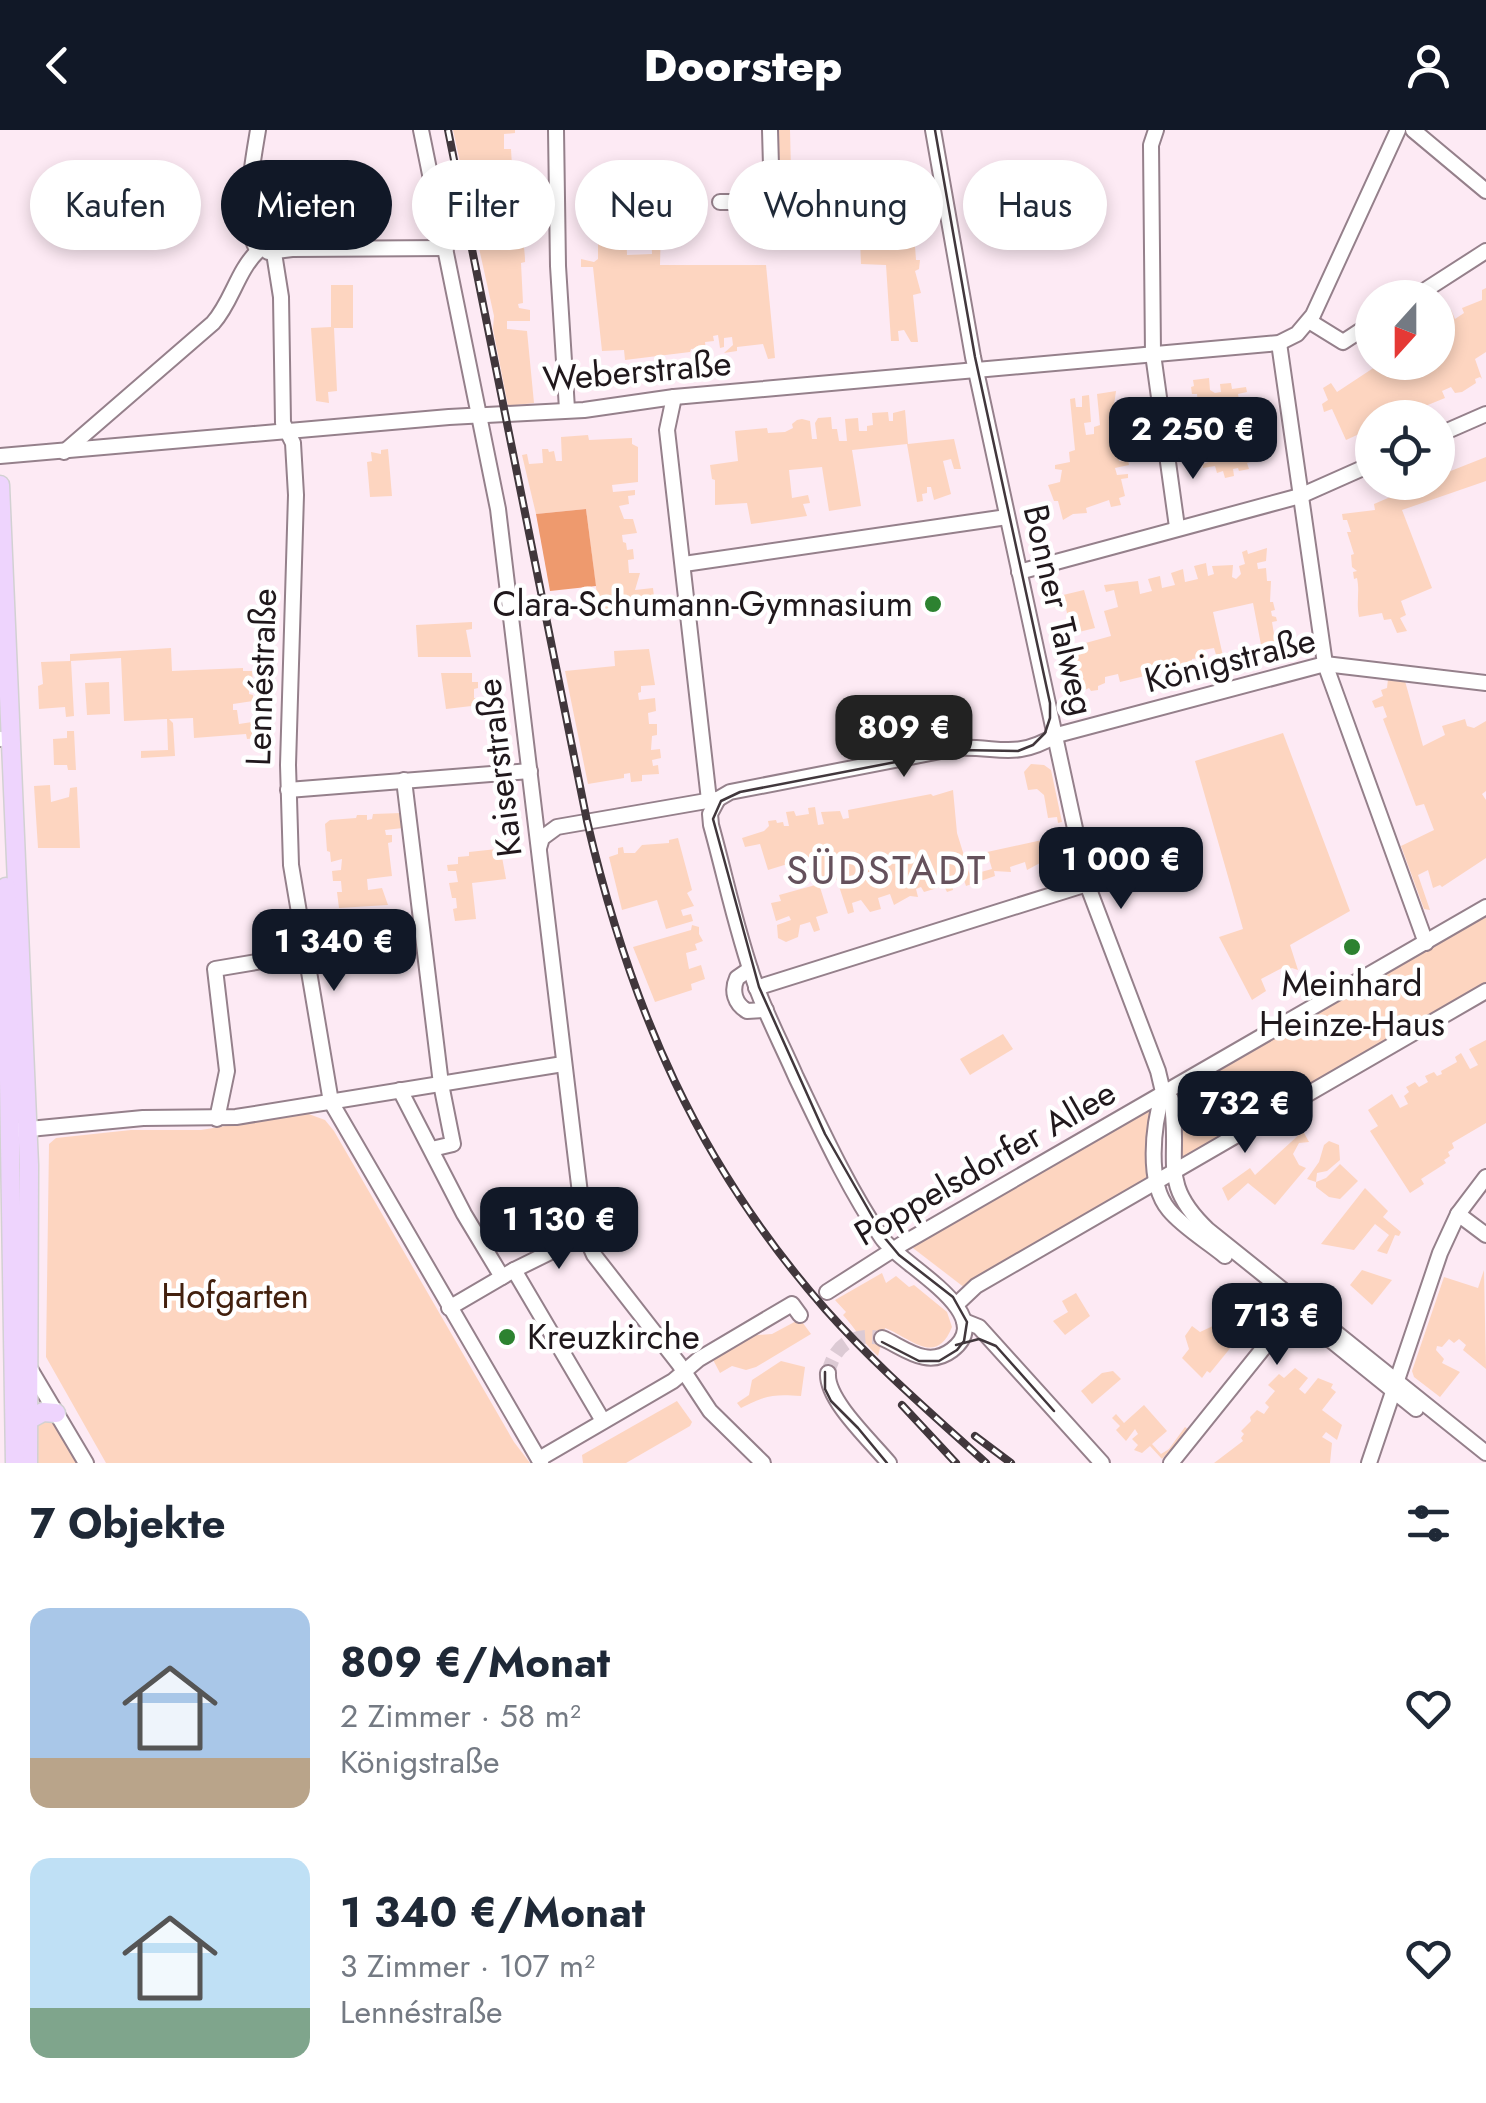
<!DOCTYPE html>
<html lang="de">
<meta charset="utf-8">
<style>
:root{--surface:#fff;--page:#f2f2f3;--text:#1f2937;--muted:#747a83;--accent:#111827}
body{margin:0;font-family:Jost,sans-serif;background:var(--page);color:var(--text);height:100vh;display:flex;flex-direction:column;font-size:38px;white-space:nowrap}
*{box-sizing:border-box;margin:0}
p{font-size:32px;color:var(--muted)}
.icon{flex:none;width:55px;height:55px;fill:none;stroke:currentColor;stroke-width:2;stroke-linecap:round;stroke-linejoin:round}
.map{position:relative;height:1333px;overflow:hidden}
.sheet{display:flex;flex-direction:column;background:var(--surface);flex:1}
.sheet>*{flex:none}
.top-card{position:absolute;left:30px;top:30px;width:1428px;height:90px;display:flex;gap:20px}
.needle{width:65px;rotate:201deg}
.fabs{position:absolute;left:1355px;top:150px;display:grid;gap:20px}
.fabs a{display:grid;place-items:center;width:100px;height:100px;border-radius:50%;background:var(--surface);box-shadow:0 5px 15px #0003;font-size:50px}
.price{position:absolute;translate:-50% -85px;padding:0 22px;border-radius:20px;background:var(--accent);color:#fff;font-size:32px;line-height:65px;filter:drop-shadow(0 2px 5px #0008)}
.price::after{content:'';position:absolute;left:50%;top:60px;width:30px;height:22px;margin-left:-15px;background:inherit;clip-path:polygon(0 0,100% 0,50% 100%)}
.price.on{background:#222;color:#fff}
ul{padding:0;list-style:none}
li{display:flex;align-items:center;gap:30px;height:250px;padding:0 30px}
li span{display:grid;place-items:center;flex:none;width:280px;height:200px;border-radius:20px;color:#555}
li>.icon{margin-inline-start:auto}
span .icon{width:120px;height:120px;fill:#fffc;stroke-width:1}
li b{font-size:42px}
h2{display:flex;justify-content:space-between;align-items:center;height:120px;padding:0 30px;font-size:42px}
.tag{padding:0 35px;border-radius:45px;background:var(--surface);box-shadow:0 5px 15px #0003;font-size:35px;line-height:90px}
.tag.on{background:var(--accent);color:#fff}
header{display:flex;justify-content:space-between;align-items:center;height:130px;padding:0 30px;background:var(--accent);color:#fff;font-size:45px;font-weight:800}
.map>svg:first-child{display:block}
.green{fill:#fdd5c0;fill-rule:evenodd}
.forest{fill:#ee9a6e}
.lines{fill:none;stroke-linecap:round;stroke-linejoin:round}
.minor-tunnel{stroke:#dccad4;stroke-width:14;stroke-dasharray:14 7;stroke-linecap:butt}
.minor-casing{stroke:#95808b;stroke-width:18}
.major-casing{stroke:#d2d1d2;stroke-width:21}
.minor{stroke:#fff;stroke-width:14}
.major{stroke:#eed4fd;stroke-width:18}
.tram{stroke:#41373c;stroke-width:2.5}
.rail-casing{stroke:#41373c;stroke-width:8}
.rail{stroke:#fff;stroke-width:4;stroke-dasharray:11;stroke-linecap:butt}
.poi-dot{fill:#2d8230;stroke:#fff;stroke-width:4}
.labels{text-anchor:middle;stroke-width:9;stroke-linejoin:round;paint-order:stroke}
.street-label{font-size:35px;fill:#20181c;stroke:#fff}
.poi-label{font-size:35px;fill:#20181c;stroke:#fff;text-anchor:end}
.park-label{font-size:35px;fill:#42200e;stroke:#fff}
.quarter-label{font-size:40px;letter-spacing:2.5px;fill:#65515c;stroke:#fff}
</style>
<header><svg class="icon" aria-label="back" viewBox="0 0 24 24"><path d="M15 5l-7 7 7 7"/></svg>Doorstep<svg class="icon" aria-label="person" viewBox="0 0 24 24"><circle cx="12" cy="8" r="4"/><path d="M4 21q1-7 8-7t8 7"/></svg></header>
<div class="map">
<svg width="1486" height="1333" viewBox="0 0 1486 1333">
<rect width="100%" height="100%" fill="#fdeaf4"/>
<g class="green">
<path d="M453,0H515V3L504,4V19H511L512,36H521V42L518,43L522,60L513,61L514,66H522C516,82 525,109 525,132L521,133L523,173L518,174L519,178L530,180V191H507V199L527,201L534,273L508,276L493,199L494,186Z"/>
<polygon points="776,0 790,0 792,82 779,82"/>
<path d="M662,56L660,135H766L775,228L768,229L763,214L737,217V221L724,223L733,215L732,207L724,208V217L720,218L718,205L713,206L714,211L705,212L706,221L703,218L691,219L690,222L625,230L624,220L602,221L593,137H581V129L594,132L598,129V89L608,88V82H598L597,73H593L592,58ZM651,97L652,124L627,125L626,98Z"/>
<polygon points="898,95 899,102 914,102 916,130 920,130 919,139 915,141 921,163 913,165 918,212 911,212 904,200 898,201 899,211 891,211 886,135 861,134 860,110 879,110 879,97"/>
<polygon points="331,155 353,155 353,198 334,198 337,261 328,262 329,273 316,271 311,198 331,197"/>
<polygon points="1486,158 1486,222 1475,229 1482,249 1480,247 1475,249 1476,253 1462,262 1455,263 1451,257 1442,261 1445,268 1413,281 1410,276 1391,285 1392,287 1384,284 1372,288 1366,294 1368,300 1346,310 1332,279 1324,282 1322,274 1328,270 1323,258 1331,253 1337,262 1381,233 1385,236 1390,233 1438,232 1438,203 1441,200 1438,195 1447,188 1445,184 1451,180 1455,189 1464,183 1462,178 1482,170 1482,160"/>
<polygon points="1209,248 1210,260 1215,263 1221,262 1220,254 1231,253 1232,259 1246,257 1247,262 1238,264 1240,275 1248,274 1249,283 1241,284 1241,289 1246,289 1247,295 1254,295 1255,303 1248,304 1250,317 1256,317 1254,331 1247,333 1249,339 1239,341 1238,338 1233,339 1234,346 1225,348 1223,341 1217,343 1215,336 1203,338 1203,334 1211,331 1209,318 1204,317 1205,285 1196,285 1193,277 1198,276 1197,264 1192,264 1191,257 1194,256 1193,250"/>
<polygon points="1116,261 1114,275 1122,275 1123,280 1115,282 1113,308 1125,307 1126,316 1117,319 1119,331 1128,330 1129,335 1115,338 1117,345 1128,344 1128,348 1121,349 1125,366 1119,368 1121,375 1111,377 1109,370 1086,378 1087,383 1073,384 1063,390 1058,371 1054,371 1048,355 1060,352 1062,340 1055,339 1055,335 1070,332 1069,322 1075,320 1070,269 1075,268 1076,277 1082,277 1082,266 1089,265 1091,292 1084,293 1086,305 1094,304 1094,297 1100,295 1097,264"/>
<polygon points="905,280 908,314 954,309 961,339 954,339 951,329 943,331 951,364 934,370 931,357 927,357 927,363 922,364 923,371 917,372 907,314 852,320 861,376 829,381 822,337 789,340 792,368 808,365 810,373 803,374 807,386 751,394 747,373 715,375 715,350 712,349 710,335 738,331 735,301 767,298 768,303 785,302 793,298 792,294 797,290 802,289 810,291 812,309 817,309 815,293 818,288 831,287 832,299 837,299 839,311 847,311 845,289 858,288 859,301 867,301 867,296 873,295 872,283 888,282 889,291 893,291 893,283"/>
<polygon points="588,305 589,310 632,308 632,314 638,317 638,352 612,355 613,362 635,360 635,365 628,366 629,374 619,376 624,389 633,389 637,403 622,405 623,412 626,413 627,420 633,419 634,429 628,430 629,443 640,443 635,460 653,458 655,475 632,477 631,473 627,473 627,478 599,481 586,379 536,384 522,325 527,324 529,334 543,333 542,319 548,319 549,322 554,321 556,331 562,331 561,307"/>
<polygon points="388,319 392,366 370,367 367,332 372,331 371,322 381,324 381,320"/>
<path d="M1486,327V351L1402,380L1432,458L1401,471L1406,485L1400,488L1407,501L1397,503L1391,489L1384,490L1382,483L1359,487C1356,471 1360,462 1357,448L1354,449L1353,442L1357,441L1352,437L1351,425L1354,424L1347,402H1351L1347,390H1343L1342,384L1375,380L1374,374L1423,353L1438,352V346Z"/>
<polygon points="1267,418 1266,431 1257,433 1258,439 1266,438 1267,451 1271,451 1270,472 1273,472 1275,480 1271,481 1272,486 1276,487 1277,491 1272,492 1274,504 1279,504 1280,511 1275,512 1276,518 1262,520 1253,473 1213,482 1223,526 1217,528 1214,518 1203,520 1207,529 1199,531 1198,528 1192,529 1192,533 1163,542 1161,536 1148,540 1149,545 1120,552 1118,544 1105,547 1105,553 1098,556 1098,560 1091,561 1089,558 1077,564 1069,532 1075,528 1074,522 1083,520 1082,514 1111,506 1104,481 1118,477 1114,460 1106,462 1104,455 1138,451 1140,464 1152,461 1148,449 1160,446 1162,458 1175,455 1171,443 1183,439 1185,452 1198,449 1194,436 1206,433 1208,446 1214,444 1212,436 1233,435 1232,447 1236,449 1241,444 1239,436 1245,434 1242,422 1247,420 1248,424"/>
<polygon points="1084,460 1095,498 1071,504 1070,497 1074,496 1072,491 1069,492 1063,465"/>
<polygon points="472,492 472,499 466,500 471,527 418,527 416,495"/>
<polygon points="171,518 172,541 243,538 243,541 252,541 253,552 249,552 249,564 253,565 253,571 233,574 233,580 237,580 239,594 252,592 252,605 272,604 272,607 247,609 246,604 194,608 193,588 169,589 173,593 175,626 141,628 141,621 168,620 167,589 124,591 121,528 71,531 74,586 66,587 65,577 39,579 38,556 43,554 41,532 70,531 70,524"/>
<polygon points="649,519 655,555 641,556 641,562 638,563 639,570 655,568 656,581 648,583 649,594 657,594 657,605 652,606 651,620 660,619 661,628 652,630 653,636 658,635 659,644 642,645 642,651 631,652 630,643 624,644 624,648 588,654 565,541 615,536 614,521"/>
<polygon points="441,543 472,543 472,552 478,552 478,558 474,559 474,568 479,568 480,575 446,579"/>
<polygon points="1388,549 1405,551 1423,616 1445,605 1442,596 1465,589 1467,596 1474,598 1486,591 1486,661 1482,664 1486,670 1486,728 1442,757 1440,755 1433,758 1428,740 1418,745 1430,780 1424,779 1401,716 1434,700 1424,674 1416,676 1383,589 1387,587 1383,576 1375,578 1372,571 1383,566 1381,560 1387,558"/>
<polygon points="109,552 110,584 87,585 85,553"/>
<polygon points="67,601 74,601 76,640 68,640 67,635 54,635 53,609 67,608"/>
<polygon points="1283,603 1350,781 1290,815 1298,840 1292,838 1285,841 1282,838 1261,849 1266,861 1252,870 1219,807 1243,799 1195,631"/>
<polygon points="1031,634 1044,635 1051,640 1062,692 1058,693 1057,687 1048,688 1044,665 1037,659 1028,660 1024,642"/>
<polygon points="50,655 51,672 69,667 70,658 77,657 80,718 38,718 34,656"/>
<polygon points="953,660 957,703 970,745 992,739 987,722 1065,705 1066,711 1053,714 1055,731 1040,733 1027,740 1025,732 1010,737 1011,742 994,741 995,746 966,756 963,747 951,750 953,760 947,762 944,756 924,762 921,757 916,759 918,767 910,766 894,775 890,764 878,768 881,779 870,782 861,770 852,773 854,782 848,784 837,750 823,753 817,725 768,740 760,714 745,717 742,708 764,701 769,696 768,691 776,690 777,693 783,692 784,696 789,696 786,682 794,681 796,686 809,684 808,678 815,677 818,695 824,694 821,682 840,681 843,689 849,688 848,680 931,664 933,666"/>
<polygon points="401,683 403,698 385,700 386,705 392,705 392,712 388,713 392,746 367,749 368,760 382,758 388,775 339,778 337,762 342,762 341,751 333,751 332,741 341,740 342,729 331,732 330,722 327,721 325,694 330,690 356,688 357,685 367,685 367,690 372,689 373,684"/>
<polygon points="678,708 692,760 687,763 694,776 681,780 683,786 691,784 693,791 666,799 657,770 622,780 609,727 618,724 618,718 623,717 624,723 635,723 642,715 669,713 669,710"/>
<polygon points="497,719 497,727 502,727 506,749 472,753 476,789 455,791 453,779 457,778 456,768 452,768 449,753 458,752 456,741 448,741 447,735 458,734 458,727 469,726 469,722"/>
<polygon points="819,754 828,783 816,787 820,800 814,802 810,792 800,795 798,807 786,812 778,808 777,795 791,790 789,786 776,791 771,773 781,771 779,765"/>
<polygon points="1486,781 1486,858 1181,1033 1184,983 1178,959"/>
<polygon points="692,795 699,797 699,804 703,811 695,814 697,820 686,823 689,839 701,835 705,849 691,854 692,860 655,872 633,817 691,800"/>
<polygon points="1003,904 1013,919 970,945 960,929"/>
<polygon points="1486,910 1486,993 1452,1013 1454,1018 1448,1022 1450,1026 1444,1030 1446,1033 1421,1049 1424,1054 1410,1063 1370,1001 1378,996 1368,980 1392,964 1400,978 1408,974 1404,966 1409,962 1406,957 1415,952 1419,957 1428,952 1425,946 1434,942 1437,946 1442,944 1441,941 1457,932 1455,927 1461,923 1470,939 1478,935 1469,919"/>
<polygon points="1143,980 1151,981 1150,1052 965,1158 909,1115"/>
<polygon points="306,983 325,990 334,1001 514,1312 530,1333 106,1333 46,1227 49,1014 56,1008 131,1000 201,1000"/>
<polygon points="1303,1001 1309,1012 1299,1013 1293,1024 1299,1035 1306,1038 1275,1075 1248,1053 1228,1071 1222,1058 1250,1038 1255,1045"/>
<polygon points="1329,1011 1339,1015 1340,1030 1327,1041 1317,1043 1316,1052 1326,1048 1340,1034 1358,1051 1340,1069 1329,1067 1316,1057 1316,1052 1307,1049 1319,1032 1324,1015"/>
<polygon points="1365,1058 1388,1081 1383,1087 1401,1102 1399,1106 1395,1105 1387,1124 1377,1121 1389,1105 1375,1094 1354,1120 1321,1114"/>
<polygon points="1362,1140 1392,1150 1372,1175 1350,1155"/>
<polygon points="1484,1140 1486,1239 1463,1220 1466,1215 1459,1209 1454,1213 1449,1209 1442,1217 1437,1216 1436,1220 1444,1229 1442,1233 1460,1242 1440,1267 1414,1247 1412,1241 1444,1147 1478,1158"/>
<path d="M882,1143L886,1153L896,1146L909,1157L914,1155L947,1182L952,1197C936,1237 911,1208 885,1198L878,1226C863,1213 856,1199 843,1185L846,1182L835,1170Z"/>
<polygon points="1076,1163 1090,1186 1065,1205 1053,1191 1068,1182 1062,1171"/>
<polygon points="1229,1178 1227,1192 1231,1195 1238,1186 1249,1195 1210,1243 1207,1241 1202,1248 1182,1228 1189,1219 1185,1206 1192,1196 1200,1202 1215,1195"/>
<polygon points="800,1189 811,1204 756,1237 746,1240 732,1236 720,1243 711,1226 746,1206 772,1204"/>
<path d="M781,1231L805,1237L801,1266C774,1264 766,1265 741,1278L737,1273L749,1265L752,1250Z"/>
<polygon points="1295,1238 1308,1248 1299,1259 1305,1264 1318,1248 1333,1254 1331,1258 1336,1262 1322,1280 1342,1295 1337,1310 1326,1302 1322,1307 1332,1313 1330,1333 1214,1333 1243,1311 1241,1308 1244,1304 1241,1301 1251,1291 1250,1287 1257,1280 1264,1284 1269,1277 1265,1273 1275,1261 1268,1255 1279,1244 1284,1248"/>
<polygon points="1113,1241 1121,1249 1092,1274 1081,1261 1102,1243"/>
<polygon points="677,1271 692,1292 690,1296 626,1333 583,1333 582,1325"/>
<polygon points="1144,1275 1167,1301 1152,1314 1161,1324 1169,1319 1185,1297 1189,1300 1162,1329 1150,1316 1142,1323 1134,1320 1138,1315 1132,1309 1138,1304 1135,1299 1126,1311 1116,1300 1120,1296 1112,1288 1116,1284 1124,1293"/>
<polygon points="52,1289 79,1333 34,1333 35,1294"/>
</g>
<polygon class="forest" points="586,379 596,456 550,461 536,384"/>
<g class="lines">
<path class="minor-tunnel" d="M828,1243C835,1214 853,1203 882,1208"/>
<defs>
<g id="minor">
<polyline points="421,0 498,379 585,1105 594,1125 679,1234 710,1281 763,1333"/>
<polyline points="556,0 558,136 567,279"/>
<path d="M933,0L973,227L1087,754L1158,941L1163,962L1171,969C1182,1028 1156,1051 1208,1100L1486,1323"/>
<polyline points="1156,0 1151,15 1153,224 1177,397"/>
<polyline points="1413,0 1486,61"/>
<polyline points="720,72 772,72 770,0"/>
<path d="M258,121C240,94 253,31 258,0"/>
<polyline points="268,122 292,119 446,118"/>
<polyline points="274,123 281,167 283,293 293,313 296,365 288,635 291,735 331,972 541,1333"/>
<polyline points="1413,168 1486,121"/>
<polyline points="1309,191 1343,212 1372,193"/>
<polyline points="1279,213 1325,534 1426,813"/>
<polyline points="674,267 667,300 709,670"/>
<polyline points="1438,305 1486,284"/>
<path d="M64,322L213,193C232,172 237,141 258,121"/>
<polyline points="0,326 449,287 584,280 674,267 1279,213 1297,204 1313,185 1398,0"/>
<polyline points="684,434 1007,387"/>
<polyline points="1019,442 1300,366 1372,334"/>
<polyline points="0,609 1,609"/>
<polyline points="404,650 441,954 453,1014 432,1019"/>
<polyline points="288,660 530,641"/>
<path d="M718,669L710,684L711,695C726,749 737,804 756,856C767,887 783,917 796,947C822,1001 848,1058 882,1108C900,1135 1000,1183 952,1220C927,1239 905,1218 882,1208"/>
<path d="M539,718L542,708L557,697L718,669L730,662L956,618C1001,616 1014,630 1057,605L1325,534L1486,553"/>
<path d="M750,839L737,848C731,861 735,874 747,881L766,880"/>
<polyline points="756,858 1087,754"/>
<polyline points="400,960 464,1084 502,1147"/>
<path d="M1163,963C1153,995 1146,1053 1169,1080C1184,1098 1207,1111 1225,1126"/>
<polyline points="217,989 227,941 215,839 304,824"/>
<polyline points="19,1000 143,988 236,987 563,934"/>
<polyline points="1458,1084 1486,1105"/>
<polyline points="514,1140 603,1291"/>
<polyline points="827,1162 902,1114 1486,777"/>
<polyline points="957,1174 976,1156 1486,861"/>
<polyline points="449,1178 514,1140 585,1105"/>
<polyline points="964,1191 979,1197 1102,1333"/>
<polyline points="1312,1195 1416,1279"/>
<polyline points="29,1237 86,1333"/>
<path d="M828,1243C826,1270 871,1311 889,1333"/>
<polyline points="539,1329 673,1251 699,1229 792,1174 800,1185"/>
<polyline points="1171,1333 1294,1180"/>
<polyline points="1369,1333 1440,1123 1458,1084 1486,1047"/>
</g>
<g id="major">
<polyline points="0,355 29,1035 28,1333"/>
<polyline points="6,757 15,1333"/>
<polyline points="28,1290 43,1282 56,1283"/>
</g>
</defs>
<use href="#minor" class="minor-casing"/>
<use href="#major" class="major-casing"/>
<use href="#minor" class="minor"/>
<use href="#major" class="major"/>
<g class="tram">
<polyline points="882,1212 919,1231 939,1231 957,1220 964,1211 967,1192 953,1167 899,1125 884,1107 825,1004 759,857 713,689 721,671 740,662 958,620 1018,621 1033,615 1045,603 1050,588 1050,573 975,227 935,0"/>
<polyline points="956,1215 979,1209 996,1216 1054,1281"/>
<polyline points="825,1242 825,1259 831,1271 858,1298 887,1333"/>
</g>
<defs>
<g id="rail">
<path d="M448,0L587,691C631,880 697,1033 826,1180C875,1235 931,1283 986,1333"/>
<polyline points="902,1275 956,1333"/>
<polyline points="975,1306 1011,1333"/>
</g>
</defs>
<use href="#rail" class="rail-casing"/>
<use href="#rail" class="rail"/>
</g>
<g class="poi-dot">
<circle cx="933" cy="474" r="10"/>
<circle cx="1352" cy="817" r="10"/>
<circle cx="507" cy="1207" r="10"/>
</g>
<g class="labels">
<g class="street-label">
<text transform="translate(637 241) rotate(-5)" y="12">Weberstraße</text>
<text transform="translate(1059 480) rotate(77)" y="12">Bonner Talweg</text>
<text transform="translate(1230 530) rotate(-14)" y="12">Königstraße</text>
<text transform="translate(261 547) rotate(-88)" y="12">Lennéstraße</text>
<text transform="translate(499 638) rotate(-97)" y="12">Kaiserstraße</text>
<text transform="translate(985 1033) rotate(-30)" y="12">Poppelsdorfer Allee</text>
</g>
<g class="poi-label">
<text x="913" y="486">Clara-Schumann-Gymnasium</text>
<text x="1352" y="866" text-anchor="middle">Meinhard<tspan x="1352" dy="40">Heinze-Haus</tspan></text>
<text x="527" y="1219" text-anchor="start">Kreuzkirche</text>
</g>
<g class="park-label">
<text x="235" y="1178">Hofgarten</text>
</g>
<g class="quarter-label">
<text x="887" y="754">SÜDSTADT</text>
</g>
</g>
</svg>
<div class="fabs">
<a><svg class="needle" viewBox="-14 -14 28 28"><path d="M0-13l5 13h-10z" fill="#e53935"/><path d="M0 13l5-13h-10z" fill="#747a83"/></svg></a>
<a><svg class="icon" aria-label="locate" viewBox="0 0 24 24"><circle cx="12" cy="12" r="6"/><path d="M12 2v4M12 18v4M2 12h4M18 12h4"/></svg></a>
</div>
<b class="price" style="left:1193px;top:352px">2 250 €</b>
<b class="price on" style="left:904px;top:650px">809 €</b>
<b class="price" style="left:1121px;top:782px">1 000 €</b>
<b class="price" style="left:334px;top:864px">1 340 €</b>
<b class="price" style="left:1245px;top:1026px">732 €</b>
<b class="price" style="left:559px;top:1142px">1 130 €</b>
<b class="price" style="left:1277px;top:1238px">713 €</b>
<div class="top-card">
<a class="tag">Kaufen</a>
<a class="tag on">Mieten</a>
<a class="tag">Filter</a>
<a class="tag">Neu</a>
<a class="tag">Wohnung</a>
<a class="tag">Haus</a>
</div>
</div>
<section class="sheet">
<h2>7 Objekte<svg class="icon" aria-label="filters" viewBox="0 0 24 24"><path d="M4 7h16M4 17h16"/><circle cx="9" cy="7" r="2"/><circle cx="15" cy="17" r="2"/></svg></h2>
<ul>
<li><span style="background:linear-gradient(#a9c7e8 75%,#b9a48a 0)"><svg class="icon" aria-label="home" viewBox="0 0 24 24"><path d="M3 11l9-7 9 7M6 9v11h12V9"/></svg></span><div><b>809 €/Monat</b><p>2 Zimmer · 58 m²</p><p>Königstraße</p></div><svg class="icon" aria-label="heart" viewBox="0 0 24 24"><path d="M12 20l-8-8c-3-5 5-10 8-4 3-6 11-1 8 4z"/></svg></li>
<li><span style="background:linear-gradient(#bfe0f5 75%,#7fa58c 0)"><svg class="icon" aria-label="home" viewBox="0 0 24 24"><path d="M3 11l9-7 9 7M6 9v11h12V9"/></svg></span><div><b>1 340 €/Monat</b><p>3 Zimmer · 107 m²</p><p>Lennéstraße</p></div><svg class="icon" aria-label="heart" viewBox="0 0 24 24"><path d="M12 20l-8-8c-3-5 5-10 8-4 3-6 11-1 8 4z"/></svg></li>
</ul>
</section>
